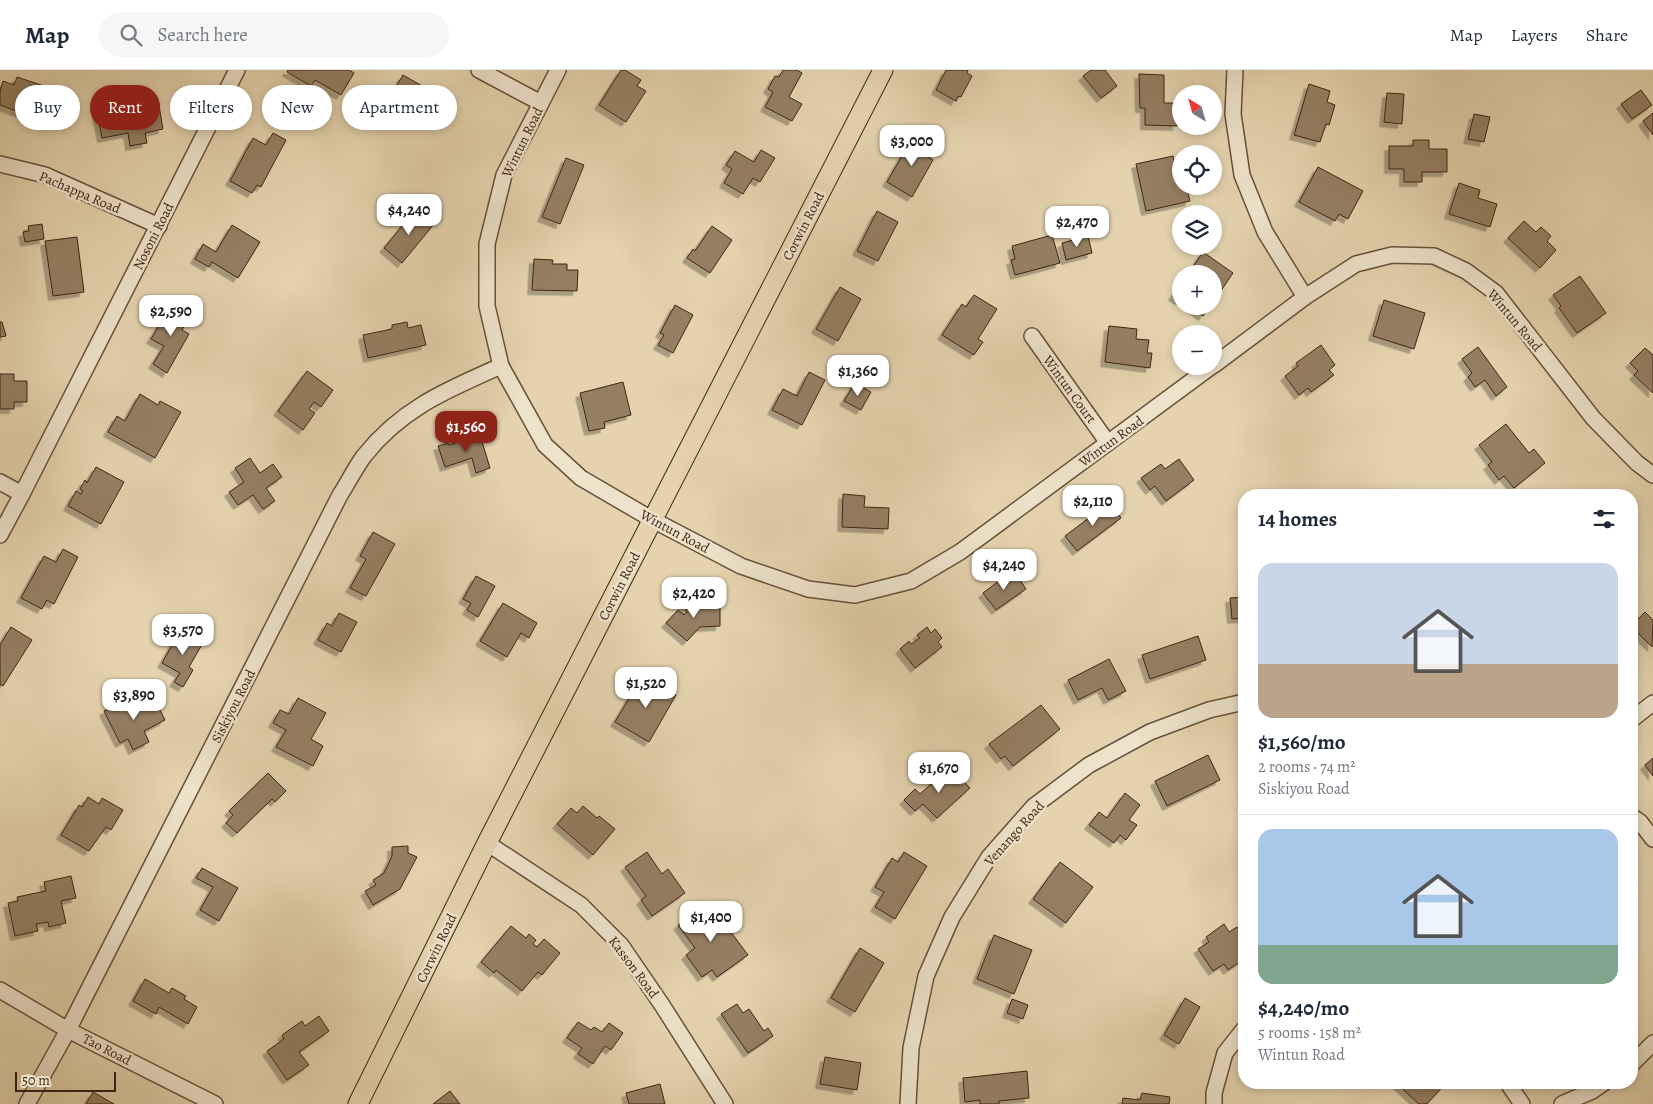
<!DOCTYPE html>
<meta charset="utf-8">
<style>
:root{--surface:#fff;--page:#f6f6f7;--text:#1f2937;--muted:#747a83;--line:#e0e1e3;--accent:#8f2418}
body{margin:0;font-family:Alegreya,serif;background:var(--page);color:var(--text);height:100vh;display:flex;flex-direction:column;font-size:19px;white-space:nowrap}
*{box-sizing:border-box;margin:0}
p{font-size:16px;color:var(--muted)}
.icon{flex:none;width:28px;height:28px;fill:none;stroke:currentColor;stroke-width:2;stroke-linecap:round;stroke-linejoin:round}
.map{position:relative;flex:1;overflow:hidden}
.sheet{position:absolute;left:1238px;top:419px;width:400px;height:600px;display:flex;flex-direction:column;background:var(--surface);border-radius:20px;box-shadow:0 2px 8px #0003}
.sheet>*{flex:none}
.top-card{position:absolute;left:15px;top:15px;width:475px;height:45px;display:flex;gap:10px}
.needle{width:32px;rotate:323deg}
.tools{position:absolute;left:1172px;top:15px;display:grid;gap:10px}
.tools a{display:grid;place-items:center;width:50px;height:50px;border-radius:50%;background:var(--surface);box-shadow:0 2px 8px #0003;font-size:25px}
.scale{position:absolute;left:15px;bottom:12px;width:101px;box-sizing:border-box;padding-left:5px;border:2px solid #3f2412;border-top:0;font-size:14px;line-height:18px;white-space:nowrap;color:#3f2412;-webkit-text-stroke:4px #ede2ca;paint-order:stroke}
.price{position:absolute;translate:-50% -42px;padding:0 11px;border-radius:10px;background:#fff;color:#222;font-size:16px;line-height:32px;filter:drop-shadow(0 1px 2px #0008)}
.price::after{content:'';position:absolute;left:50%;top:30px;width:15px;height:11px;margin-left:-8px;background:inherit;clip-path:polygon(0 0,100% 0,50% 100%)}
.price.active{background:var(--accent);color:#fff}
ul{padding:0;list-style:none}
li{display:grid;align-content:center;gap:10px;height:265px;padding:0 20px}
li+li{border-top:1px solid var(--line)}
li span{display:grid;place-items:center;height:155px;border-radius:15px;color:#555}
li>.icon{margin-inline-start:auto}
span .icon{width:90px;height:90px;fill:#fffc;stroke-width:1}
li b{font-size:21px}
h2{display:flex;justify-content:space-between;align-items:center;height:60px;padding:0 20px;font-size:21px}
.pill{padding:0 18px;border-radius:22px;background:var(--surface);box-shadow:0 2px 8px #0003;font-size:18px;line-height:45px}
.pill.active{background:var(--accent);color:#fff}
header{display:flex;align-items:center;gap:30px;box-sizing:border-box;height:70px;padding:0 25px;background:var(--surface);border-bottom:1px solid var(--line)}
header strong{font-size:24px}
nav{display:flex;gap:28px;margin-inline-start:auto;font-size:18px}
.search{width:350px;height:45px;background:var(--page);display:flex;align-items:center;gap:12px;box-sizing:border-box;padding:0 18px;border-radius:28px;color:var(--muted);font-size:19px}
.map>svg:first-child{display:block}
.building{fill:#957f63;stroke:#3f2412;filter:url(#shadow)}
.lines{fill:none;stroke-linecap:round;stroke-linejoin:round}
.minor-casing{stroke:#685039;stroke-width:18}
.major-casing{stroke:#3f2412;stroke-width:21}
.minor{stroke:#ede2ca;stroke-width:15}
.major{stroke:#e4d3ae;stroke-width:19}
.labels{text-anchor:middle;stroke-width:5;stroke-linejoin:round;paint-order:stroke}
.street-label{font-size:14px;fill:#3f2412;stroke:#ede2ca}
</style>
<header>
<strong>Map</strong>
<div class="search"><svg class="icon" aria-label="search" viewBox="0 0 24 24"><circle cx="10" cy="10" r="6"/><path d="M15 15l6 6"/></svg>Search here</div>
<nav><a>Map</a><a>Layers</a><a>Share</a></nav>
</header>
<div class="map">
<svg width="1653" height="1034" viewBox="0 0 1653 1034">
<defs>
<filter id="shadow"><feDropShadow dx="-4.5" dy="4.5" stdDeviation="0" flood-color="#0004"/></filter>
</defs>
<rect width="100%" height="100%" fill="#e4d3ae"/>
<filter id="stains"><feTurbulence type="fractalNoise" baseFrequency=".004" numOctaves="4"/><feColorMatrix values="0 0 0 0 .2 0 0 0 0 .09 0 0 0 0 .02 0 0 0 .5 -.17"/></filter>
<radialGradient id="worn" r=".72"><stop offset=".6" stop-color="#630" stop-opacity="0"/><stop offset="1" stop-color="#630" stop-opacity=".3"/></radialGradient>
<g class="building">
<polygon points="288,0 349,0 354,3 341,25 315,10 311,16 287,2"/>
<polygon points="621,0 625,0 641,10 637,16 646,21 626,52 599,35"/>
<polygon points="783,0 797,0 802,3 789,27 802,34 792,51 765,37 773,22 768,19 775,6 779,7"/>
<polygon points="946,0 968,0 967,3 972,6 961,27 958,26 956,31 936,20"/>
<polygon points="1091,0 1105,0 1117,16 1101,28 1083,6"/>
<polygon points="1139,4 1164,5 1164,33 1178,33 1177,56 1145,55 1145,38 1140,38"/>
<polygon points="403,5 455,35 444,54 402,29 394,43 384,38"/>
<polygon points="17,7 47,17 45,21 55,25 47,46 29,40 27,45 0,35 0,21 3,11 14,15"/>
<polygon points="1309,14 1330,21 1327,32 1335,35 1329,55 1326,54 1320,72 1294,65"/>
<polygon points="1641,20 1652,35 1632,49 1621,34"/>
<polygon points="1387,23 1404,24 1402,54 1384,52"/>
<polygon points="135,27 137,34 158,30 163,59 145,63 147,73 130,76 128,63 102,68 97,43 112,40 110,32"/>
<polygon points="1653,43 1653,65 1643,51"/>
<polygon points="1474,44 1490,47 1484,72 1468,69"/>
<polygon points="273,63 286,70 261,117 257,115 252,123 230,111 253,68 266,75"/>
<polygon points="914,65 931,74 925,85 933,90 912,127 887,112"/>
<polygon points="1413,70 1429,70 1429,79 1447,79 1447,102 1422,102 1422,112 1404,112 1404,99 1389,99 1389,76 1413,76"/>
<polygon points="761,80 775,88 760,112 753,108 743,124 724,113 732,99 726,95 735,81 754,92"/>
<polygon points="1173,86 1176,102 1181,101 1181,116 1186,116 1190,131 1146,141 1136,94"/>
<polygon points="566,88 584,95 560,154 542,147"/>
<polygon points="1318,97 1363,121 1348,149 1339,144 1335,151 1299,132"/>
<polygon points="1459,113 1480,120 1478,128 1497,134 1490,157 1449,144"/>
<polygon points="420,124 441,137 435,148 413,135"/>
<polygon points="416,139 434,154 402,193 384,178"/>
<polygon points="877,141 898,152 878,191 857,181"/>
<polygon points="1524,151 1536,162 1541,157 1551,166 1547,171 1556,180 1540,198 1508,168"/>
<polygon points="42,154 44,169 25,172 23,162 29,161 28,156"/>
<polygon points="232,155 260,172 238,208 212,192 209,197 195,189 203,174 216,182"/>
<polygon points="712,156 732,170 710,203 687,188 693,179 695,181"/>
<polygon points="1052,165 1060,193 1015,205 1011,190 1015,189 1012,176"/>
<polygon points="1088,166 1092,183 1066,190 1062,173"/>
<polygon points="77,167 84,222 53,226 45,171"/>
<polygon points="1203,182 1233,203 1214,231 1214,204 1188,204"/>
<polygon points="534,189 553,190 552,194 567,194 567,200 578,200 577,221 532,220"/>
<polygon points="1580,206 1606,243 1577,263 1559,238 1561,236 1553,225"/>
<polygon points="1181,214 1181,231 1173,226"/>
<polygon points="840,217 861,229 838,271 816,259"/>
<polygon points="974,225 997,239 978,269 983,272 974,285 942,265 962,234 966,237"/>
<polygon points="1384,230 1425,243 1414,279 1373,266"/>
<polygon points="172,234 191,245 182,260 189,264 167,303 153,294 164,276 151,269"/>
<polygon points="675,235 693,245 673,283 658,275 664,265 660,263"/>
<polygon points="1189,236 1210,236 1203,246"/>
<polygon points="0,252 2,252 6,266 0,267"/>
<polygon points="407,252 408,258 421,255 426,275 368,288 363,265 392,259 392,255"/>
<polygon points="1109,256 1137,259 1136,269 1149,270 1147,283 1152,283 1150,298 1105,292"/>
<polygon points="1321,275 1335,295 1329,300 1334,305 1311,322 1308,318 1299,325 1285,306 1298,296 1296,293"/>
<polygon points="1478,277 1507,317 1496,326 1485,310 1475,317 1468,307 1472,303 1462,289"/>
<polygon points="1645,278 1653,285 1653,323 1634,305 1638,301 1630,293"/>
<polygon points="307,301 333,320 321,337 314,332 309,339 315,343 303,360 278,341"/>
<polygon points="809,302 825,310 802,355 772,340 783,319 797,326"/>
<polygon points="0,304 14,304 14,311 27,311 27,332 14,332 14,339 0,339"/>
<polygon points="623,312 631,345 604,352 605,358 589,361 580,323"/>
<polygon points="855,313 871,322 861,340 844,331"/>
<polygon points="140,324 158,335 160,331 181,342 155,388 108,362 117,346 125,351"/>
<polygon points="1506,354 1529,383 1534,379 1545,393 1514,418 1504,406 1499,410 1488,395 1492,392 1479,375"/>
<polygon points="480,365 490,398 476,403 472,388 445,397 438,376 448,373 449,375"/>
<polygon points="250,388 260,403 273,394 282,407 266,418 275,431 263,439 253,425 238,435 229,422 244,412 235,398"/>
<polygon points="1179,389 1194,410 1166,431 1155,416 1150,420 1141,408 1161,394 1165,399"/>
<polygon points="96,397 124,412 101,454 68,436 76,421 81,424 83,421 80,419 85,410 87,413"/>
<polygon points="843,424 865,426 864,437 889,438 888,459 842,457"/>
<polygon points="1110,432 1121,448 1077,481 1065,466"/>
<polygon points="373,462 395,474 366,526 350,518 366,489 360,486"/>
<polygon points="63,479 78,487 54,534 47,530 42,539 21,528 44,486 56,492"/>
<polygon points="1016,504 1026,519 996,540 983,523 1004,507 1006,511"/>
<polygon points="476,506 495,516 478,547 467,540 471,533 463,529"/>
<polygon points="1244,527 1244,548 1232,549 1230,528"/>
<polygon points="694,529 698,537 720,536 720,556 700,557 687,571 666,553 678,540 684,545 687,542 683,535"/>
<polygon points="503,533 537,553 529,568 521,563 507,587 480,571"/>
<polygon points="1645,542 1653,550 1652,577 1631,556"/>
<polygon points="339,543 357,552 341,582 318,570 327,553 332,556"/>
<polygon points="11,557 32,570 3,616 0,614 0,575"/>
<polygon points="927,557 931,563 935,559 942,568 938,572 942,577 915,598 900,579 909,571 911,574 920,568 917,565"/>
<polygon points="185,560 204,571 189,597 193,600 183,617 174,612 180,603 162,593 175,570 178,572"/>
<polygon points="1198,566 1206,590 1150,609 1142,585"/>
<polygon points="1109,589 1126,621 1108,630 1102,618 1078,630 1068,610"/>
<polygon points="643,605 676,625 649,672 615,652"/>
<polygon points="139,627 144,637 156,632 165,650 144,661 149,672 133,680 128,669 120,673 104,641 119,634 121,636"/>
<polygon points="298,628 326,643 311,669 323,676 313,696 276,677 286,660 273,653 280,640 289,644"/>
<polygon points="1041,635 1060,659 1013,696 1005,686 1001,689 989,674"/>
<polygon points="1208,685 1220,710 1167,736 1155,711"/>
<polygon points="1653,688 1653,706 1645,695"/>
<polygon points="954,701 970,718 937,748 923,734 915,741 904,730 915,719 920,724 942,704 946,708"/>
<polygon points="268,703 286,721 275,732 272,729 237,763 226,753 233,745 229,741"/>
<polygon points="1125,723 1140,735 1129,750 1137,755 1126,770 1120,765 1114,773 1089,755 1099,742 1107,748"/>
<polygon points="88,727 99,734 102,728 123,740 111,760 106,757 89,781 61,765 79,735 82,737"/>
<polygon points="583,736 597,748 599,746 615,759 593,785 557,754 571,738 577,743"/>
<polygon points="408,776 408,783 417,787 400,819 373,835 365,821 376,815 373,810 384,803 392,786 392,777"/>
<polygon points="647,782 662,804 668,799 685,823 652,846 641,830 646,826 625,797"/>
<polygon points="904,782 927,796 895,849 875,837 884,822 875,817 892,788 898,792"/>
<polygon points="1060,792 1093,817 1066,853 1033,829"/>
<polygon points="202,798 238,818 219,851 200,840 213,817 196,808"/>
<polygon points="71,806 76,828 61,831 66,853 49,857 48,852 36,854 38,861 15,866 8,833 18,831 17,827 46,821 44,812"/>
<polygon points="709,833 748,885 717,907 712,900 702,907 686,885 695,878 678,855"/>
<polygon points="1224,854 1229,862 1237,857 1244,867 1244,889 1228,900 1224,894 1213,901 1198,879 1209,872 1206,867"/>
<polygon points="511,856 526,868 529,864 536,870 533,874 537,877 544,869 560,883 542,905 538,902 522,921 496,900 494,903 481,892"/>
<polygon points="994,865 1032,880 1014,924 977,909"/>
<polygon points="860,878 884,893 855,942 831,928"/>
<polygon points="145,909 169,923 172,918 186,926 184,929 197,937 188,954 159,937 156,944 133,931"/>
<polygon points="1185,928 1200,937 1179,974 1164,965"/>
<polygon points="1012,929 1028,935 1023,949 1007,943"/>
<polygon points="737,934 743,943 749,939 764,961 768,958 773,966 748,983 721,944"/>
<polygon points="319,946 329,961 299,982 309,995 287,1010 267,981 284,969 282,965 302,951 305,956"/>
<polygon points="578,952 591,960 594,957 602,962 609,953 623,963 611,980 605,976 593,994 578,984 582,978 567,968"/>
<polygon points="825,987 861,993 857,1020 820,1014"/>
<polygon points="1027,1001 1029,1028 999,1031 999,1034 980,1034 980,1030 965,1032 963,1008"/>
<polygon points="1395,1012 1447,1012 1427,1034 1419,1034"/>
<polygon points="660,1014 665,1034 629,1034 626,1023"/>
<polygon points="450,1021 460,1034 433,1034"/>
<polygon points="93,1022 114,1034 86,1034"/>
<polygon points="1142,1023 1170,1027 1169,1034 1122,1034 1123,1028 1140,1030"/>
</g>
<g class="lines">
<defs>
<g id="minor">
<polyline points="479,0 541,33"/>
<polyline points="558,0 504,105 487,174 487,236 501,296 545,375 581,408 653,450 741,496 808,519 855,525 911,511 960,482 1212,296"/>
<polyline points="1235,0 1233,44 1242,105 1265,162 1305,227"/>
<polyline points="0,94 45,105 159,156"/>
<polyline points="1032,266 1108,373"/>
<polyline points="1214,295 1305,227 1356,194 1392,185 1434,186 1466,201 1496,223 1593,348 1637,393 1653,405"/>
<polyline points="0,412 22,424"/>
<polyline points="0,465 22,424 237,0"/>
<polyline points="1631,650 1653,633"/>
<polyline points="1631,746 1640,752 1653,769"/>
<polyline points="487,773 581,835 621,875 662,935 725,1034"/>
<polyline points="0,920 68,960 215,1034"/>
<polyline points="1631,995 1653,973"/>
<polyline points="1507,1012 1522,1034"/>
<path d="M27,1034L68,960L340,425C348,413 355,398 364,386C402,338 447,320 501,296"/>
<polyline points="908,1034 911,978 926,906 952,847 989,787 1034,736 1089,695 1150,662 1209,640 1244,632"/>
<polyline points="1214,1034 1214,1023 1225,983 1244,959"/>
<polyline points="1562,1034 1592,1021 1605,1012"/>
</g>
<polyline id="major" points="358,1034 487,773 883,0"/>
</defs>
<use href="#minor" class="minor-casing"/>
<use href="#major" class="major-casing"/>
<use href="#minor" class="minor"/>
<use href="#major" class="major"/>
</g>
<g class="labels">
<g class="street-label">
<text transform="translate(522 72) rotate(-64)" y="5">Wintun Road</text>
<text transform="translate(80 122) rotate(23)" y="5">Pachappa Road</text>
<text transform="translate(803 156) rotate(-63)" y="5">Corwin Road</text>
<text transform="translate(153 166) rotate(-63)" y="5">Nosoni Road</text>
<text transform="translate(1515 250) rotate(50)" y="5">Wintun Road</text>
<text transform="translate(1070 319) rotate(54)" y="5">Wintun Court</text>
<text transform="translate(1111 371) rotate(-36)" y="5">Wintun Road</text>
<text transform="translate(675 461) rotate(28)" y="5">Wintun Road</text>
<text transform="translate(619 516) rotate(-63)" y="5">Corwin Road</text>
<text transform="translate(233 636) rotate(-63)" y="5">Siskiyou Road</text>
<text transform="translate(1014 763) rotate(-48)" y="5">Venango Road</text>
<text transform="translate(436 878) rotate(-64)" y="5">Corwin Road</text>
<text transform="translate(634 897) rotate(53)" y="5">Kasson Road</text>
<text transform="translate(107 979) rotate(27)" y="5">Tao Road</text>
</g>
</g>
<rect width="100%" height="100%" filter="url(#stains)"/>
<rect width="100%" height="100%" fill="url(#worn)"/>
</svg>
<div class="tools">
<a><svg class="needle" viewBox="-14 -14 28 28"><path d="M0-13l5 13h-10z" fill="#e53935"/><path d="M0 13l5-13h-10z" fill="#747a83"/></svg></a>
<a><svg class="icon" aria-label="locate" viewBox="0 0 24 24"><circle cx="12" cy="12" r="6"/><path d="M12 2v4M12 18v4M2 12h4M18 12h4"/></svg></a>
<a><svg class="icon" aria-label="layers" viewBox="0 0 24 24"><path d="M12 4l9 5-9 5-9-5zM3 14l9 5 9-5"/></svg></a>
<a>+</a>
<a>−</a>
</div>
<div class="scale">50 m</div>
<b class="price" style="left:912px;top:97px">$3,000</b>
<b class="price" style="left:409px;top:166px">$4,240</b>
<b class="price" style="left:1077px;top:178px">$2,470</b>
<b class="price" style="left:171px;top:267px">$2,590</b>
<b class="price" style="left:858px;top:327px">$1,360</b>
<b class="price active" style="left:466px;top:383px">$1,560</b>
<b class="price" style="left:1093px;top:457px">$2,110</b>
<b class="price" style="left:1004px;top:521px">$4,240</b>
<b class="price" style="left:694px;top:549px">$2,420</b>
<b class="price" style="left:183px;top:586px">$3,570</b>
<b class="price" style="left:646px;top:639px">$1,520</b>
<b class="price" style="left:134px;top:651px">$3,890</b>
<b class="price" style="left:939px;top:724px">$1,670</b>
<b class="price" style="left:711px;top:873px">$1,400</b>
<div class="top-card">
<a class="pill">Buy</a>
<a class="pill active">Rent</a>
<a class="pill">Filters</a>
<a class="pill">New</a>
<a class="pill">Apartment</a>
</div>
<section class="sheet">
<h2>14 homes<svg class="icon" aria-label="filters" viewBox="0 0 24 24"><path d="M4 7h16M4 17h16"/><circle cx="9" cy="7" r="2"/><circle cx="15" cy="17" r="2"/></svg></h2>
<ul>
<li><span style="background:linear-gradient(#c9d6e8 65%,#b9a48a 0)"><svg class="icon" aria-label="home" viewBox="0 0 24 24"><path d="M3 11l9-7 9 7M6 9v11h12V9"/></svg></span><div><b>$1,560/mo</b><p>2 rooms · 74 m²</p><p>Siskiyou Road</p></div></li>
<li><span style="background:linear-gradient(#a9c7e8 75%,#7fa58c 0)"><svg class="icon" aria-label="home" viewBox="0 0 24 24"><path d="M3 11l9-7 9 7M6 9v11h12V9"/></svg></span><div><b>$4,240/mo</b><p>5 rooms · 158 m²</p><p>Wintun Road</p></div></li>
</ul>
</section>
</div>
